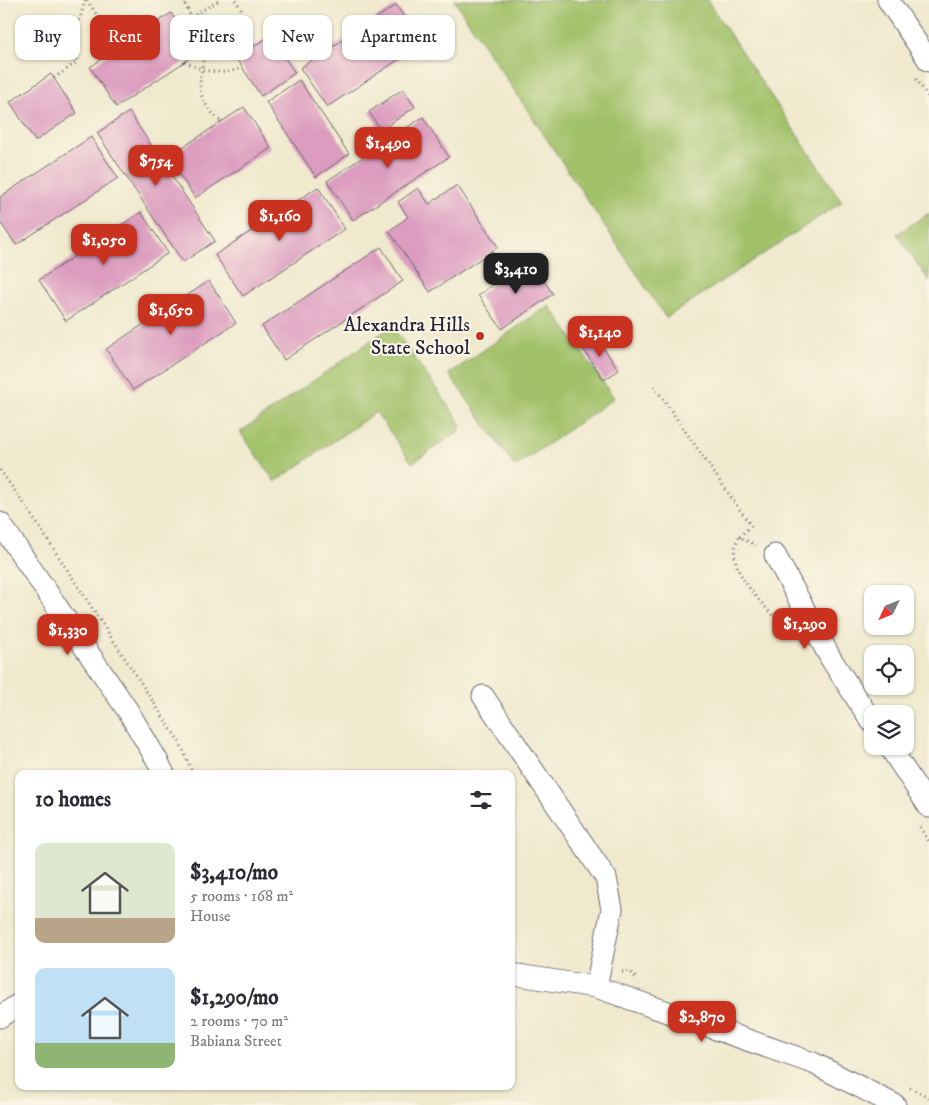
<!DOCTYPE html>
<meta charset="utf-8">
<style>
:root{--surface:#fff;--page:#f7f7f7;--text:#2b2b33;--muted:#7c7c81;--accent:#c8321e}
body{margin:0;font-family:"IM FELL DW Pica",serif;background:var(--page);color:var(--text);height:100vh;display:flex;flex-direction:column;font-size:19px;white-space:nowrap}
*{box-sizing:border-box;margin:0}
p{font-size:16px;color:var(--muted)}
.icon{flex:none;width:28px;height:28px;fill:none;stroke:currentColor;stroke-width:2;stroke-linecap:round;stroke-linejoin:round}
.map{position:relative;flex:1;overflow:hidden}
.drawer{position:absolute;left:15px;top:770px;width:500px;height:320px;display:flex;flex-direction:column;background:var(--surface);border-radius:10px;box-shadow:0 1px 4px #0004}
.drawer>*{flex:none}
.top-card{position:absolute;left:15px;top:15px;width:500px;height:45px;display:flex;gap:10px}
.needle{width:32px;rotate:227deg}
.controls{position:absolute;left:864px;top:585px;display:grid;gap:10px}
.controls a{display:grid;place-items:center;width:50px;height:50px;border-radius:10px;background:var(--surface);box-shadow:0 1px 4px #0004;font-size:25px}
.price{position:absolute;translate:-50% -42px;padding:0 11px;border-radius:10px;background:var(--accent);color:#fff;font-size:16px;line-height:32px;filter:drop-shadow(0 1px 2px #0008)}
.price::after{content:'';position:absolute;left:50%;top:30px;width:15px;height:11px;margin-left:-8px;background:inherit;clip-path:polygon(0 0,100% 0,50% 100%)}
.price.current{background:#222;color:#fff}
ul{padding:0;list-style:none}
li{display:flex;align-items:center;gap:15px;height:125px;padding:0 20px}
li span{display:grid;place-items:center;flex:none;width:140px;height:100px;border-radius:10px;color:#555}
li>.icon{margin-inline-start:auto}
span .icon{width:60px;height:60px;fill:#fffc;stroke-width:1}
li b{font-size:21px}
h2{display:flex;justify-content:space-between;align-items:center;height:60px;padding:0 20px;font-size:21px}
.chip{padding:0 18px;border-radius:10px;background:var(--surface);box-shadow:0 1px 4px #0004;font-size:18px;line-height:45px}
.chip.current{background:var(--accent);color:#fff}
.map>svg:first-child{display:block}
.green{fill:#a1c169;stroke:#627252}
.building{fill:#dc9cbf}
.lines{fill:none;stroke-linecap:round;stroke-linejoin:round}
.street-casing{stroke:#6a686e;stroke-width:23}
.path{stroke:#6a686e;stroke-width:3;stroke-dasharray:1 4;stroke-linecap:butt}
.street{stroke:#fff;stroke-width:21}
.poi-dot{fill:#c8321e;stroke:#fcf5e5;stroke-width:2}
.labels{text-anchor:middle;stroke-width:4;stroke-linejoin:round;paint-order:stroke}
.poi-label{font-size:20px;fill:#22223b;stroke:#fcf5e5;text-anchor:end}
</style>
<div class="map">
<svg width="929" height="1105" viewBox="0 0 929 1105">
<rect width="100%" height="100%" fill="#fcf5e5"/>
<filter id="ink" filterUnits="userSpaceOnUse"><feTurbulence type="fractalNoise" baseFrequency=".02" numOctaves="2"/><feDisplacementMap in="SourceGraphic" scale="10" xChannelSelector="R" yChannelSelector="G"/><feConvolveMatrix kernelMatrix="1 2 1 2 8 2 1 2 1" color-interpolation-filters="sRGB"/></filter>
<filter id="wash" filterUnits="userSpaceOnUse"><feTurbulence type="fractalNoise" baseFrequency=".0096" numOctaves="4" result="noise"/><feDisplacementMap in="SourceGraphic" scale="20" xChannelSelector="R" yChannelSelector="G"/><feGaussianBlur stdDeviation="1.12" result="paint"/><feColorMatrix in="noise" values="0 0 0 0 0 0 0 0 0 0 0 0 0 0 0 0 0 1.4 0 .05"/><feComposite in="paint" operator="in"/></filter>
<g filter="url(#wash)">
<rect width="100%" height="100%" fill="#f0e9ce"/>
<g class="green">
<polygon points="454,0 707,0 842,202 666,318"/>
<polygon points="929,213 929,281 897,234"/>
<polygon points="549,305 614,398 515,467 449,374"/>
<polygon points="392,326 461,424 459,431 412,463 376,412 275,482 240,432"/>
</g>
<g id="blocks">
<g class="building">
<polygon points="396,5 422,44 327,107 300,68"/>
<polygon points="171,13 198,53 116,107 90,67"/>
<polygon points="270,36 295,73 261,96 236,58"/>
<polygon points="51,74 77,113 35,141 10,102"/>
<polygon points="299,80 349,154 316,177 266,102"/>
<polygon points="403,89 415,107 381,130 369,112"/>
<polygon points="244,107 271,148 195,198 168,157"/>
<polygon points="129,112 215,241 183,262 97,133"/>
<polygon points="423,117 449,157 353,220 327,181"/>
<polygon points="91,137 118,178 16,245 0,222 0,197"/>
<polygon points="457,185 498,247 430,292 389,231 408,217 398,202 418,188 429,204"/>
<polygon points="318,187 345,229 243,296 215,255"/>
<polygon points="141,212 168,253 66,321 39,280"/>
<polygon points="381,247 403,281 284,360 262,326"/>
<polygon points="530,260 553,294 502,329 478,295"/>
<polygon points="209,281 236,323 133,390 106,349"/>
<polygon points="595,336 619,370 604,380 581,346"/>
</g>
</g>
</g>
<g filter="url(#ink)">
<use href="#blocks" fill-opacity="0" stroke="#6a686e" stroke-width="1"/>
<g class="lines">
<defs>
<g id="street">
<polyline points="888,0 929,61"/>
<polyline points="0,523 128,711 157,760 164,774"/>
<polyline points="775,555 831,659 872,722"/>
<polyline points="483,696 606,878 612,909 596,987"/>
<polyline points="889,746 929,807"/>
<polyline points="511,974 596,987 813,1063 895,1105"/>
<polyline points="0,1017 19,1004"/>
</g>
</defs>
<use href="#street" class="street-casing"/>
<g class="path">
<polyline points="87,0 118,48"/>
<path d="M183,0C189,14 198,28 202,43C207,63 194,82 204,101C208,109 215,116 221,122"/>
<path d="M235,0C238,4 242,9 243,14C244,17 238,51 238,58"/>
<polyline points="191,17 220,0"/>
<path d="M185,61C202,73 224,75 242,68"/>
<polyline points="54,78 77,62 75,37 85,0"/>
<polyline points="916,79 929,98"/>
<polyline points="654,386 751,526 739,537 756,545"/>
<polyline points="0,470 25,505 180,743 193,774"/>
<path d="M739,537C719,571 774,613 793,637"/>
<polyline points="920,827 929,842"/>
<polyline points="622,972 631,972 636,978"/>
<polyline points="910,1088 929,1097"/>
</g>
<use href="#street" class="street"/>
</g>
</g>
<circle class="poi-dot" cx="480" cy="336" r="5"/>
<g class="labels">
<g class="poi-label">
<text x="470" y="331">Alexandra Hills<tspan x="470" dy="23">State School</tspan></text>
</g>
</g>
</svg>
<div class="controls">
<a><svg class="needle" viewBox="-14 -14 28 28"><path d="M0-13l5 13h-10z" fill="#e53935"/><path d="M0 13l5-13h-10z" fill="#7c7c81"/></svg></a>
<a><svg class="icon" aria-label="locate" viewBox="0 0 24 24"><circle cx="12" cy="12" r="6"/><path d="M12 2v4M12 18v4M2 12h4M18 12h4"/></svg></a>
<a><svg class="icon" aria-label="layers" viewBox="0 0 24 24"><path d="M12 4l9 5-9 5-9-5zM3 14l9 5 9-5"/></svg></a>
</div>
<b class="price" style="left:388px;top:169px">$1,490</b>
<b class="price" style="left:156px;top:187px">$754</b>
<b class="price" style="left:280px;top:242px">$1,160</b>
<b class="price" style="left:104px;top:266px">$1,050</b>
<b class="price current" style="left:516px;top:295px">$3,410</b>
<b class="price" style="left:171px;top:336px">$1,650</b>
<b class="price" style="left:600px;top:358px">$1,140</b>
<b class="price" style="left:805px;top:650px">$1,290</b>
<b class="price" style="left:68px;top:656px">$1,330</b>
<b class="price" style="left:702px;top:1043px">$2,870</b>
<div class="top-card">
<a class="chip">Buy</a>
<a class="chip current">Rent</a>
<a class="chip">Filters</a>
<a class="chip">New</a>
<a class="chip">Apartment</a>
</div>
<section class="drawer">
<h2>10 homes<svg class="icon" aria-label="filters" viewBox="0 0 24 24"><path d="M4 7h16M4 17h16"/><circle cx="9" cy="7" r="2"/><circle cx="15" cy="17" r="2"/></svg></h2>
<ul>
<li><span style="background:linear-gradient(#dfe7d0 75%,#b9a48a 0)"><svg class="icon" aria-label="home" viewBox="0 0 24 24"><path d="M3 11l9-7 9 7M6 9v11h12V9"/></svg></span><div><b>$3,410/mo</b><p>5 rooms · 168 m²</p><p>House</p></div></li>
<li><span style="background:linear-gradient(#bfe0f5 75%,#8fb573 0)"><svg class="icon" aria-label="home" viewBox="0 0 24 24"><path d="M3 11l9-7 9 7M6 9v11h12V9"/></svg></span><div><b>$1,290/mo</b><p>2 rooms · 70 m²</p><p>Babiana Street</p></div></li>
</ul>
</section>
</div>
